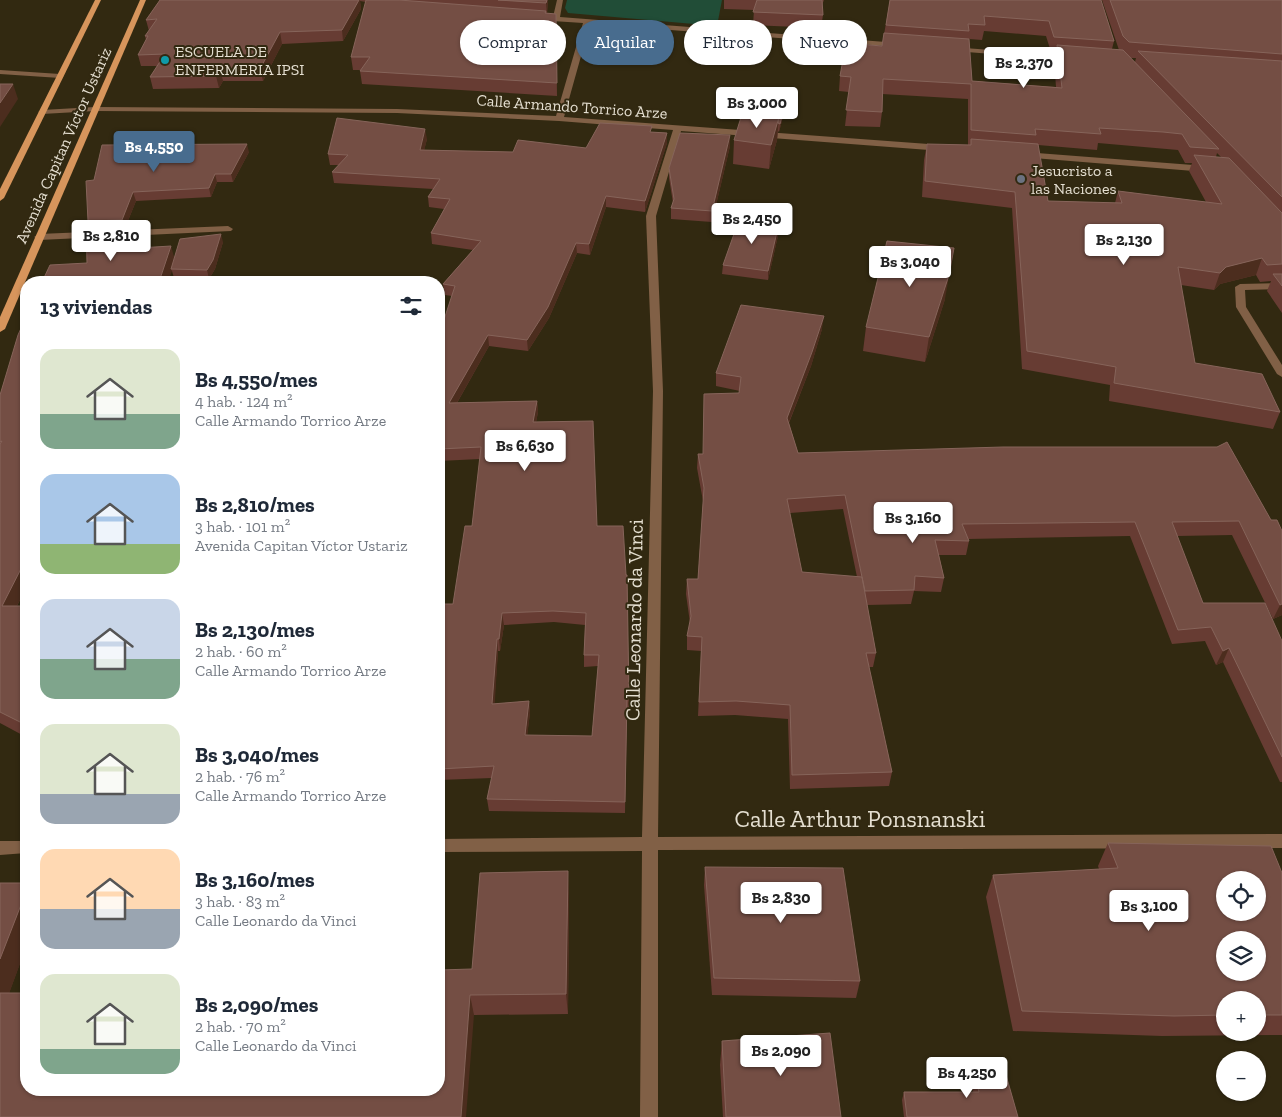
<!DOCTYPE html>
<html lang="es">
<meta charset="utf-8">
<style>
:root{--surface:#fff;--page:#f2f2f3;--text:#1f2937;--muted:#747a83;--accent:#486c8e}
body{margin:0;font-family:"Zilla Slab",serif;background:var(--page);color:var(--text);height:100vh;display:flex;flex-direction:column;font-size:19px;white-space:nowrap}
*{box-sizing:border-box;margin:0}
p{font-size:16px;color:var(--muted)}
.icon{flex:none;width:28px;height:28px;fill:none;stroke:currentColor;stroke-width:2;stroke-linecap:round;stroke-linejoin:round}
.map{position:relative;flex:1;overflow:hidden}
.details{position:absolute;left:20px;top:276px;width:425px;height:820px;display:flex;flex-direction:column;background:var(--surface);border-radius:20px;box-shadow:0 1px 4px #0004}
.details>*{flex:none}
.top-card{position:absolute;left:460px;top:20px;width:475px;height:45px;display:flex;gap:10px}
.fabs{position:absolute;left:1216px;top:871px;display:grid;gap:10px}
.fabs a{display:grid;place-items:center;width:50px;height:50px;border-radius:50%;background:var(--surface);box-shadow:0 1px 4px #0004;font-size:25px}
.price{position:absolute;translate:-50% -42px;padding:0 11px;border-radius:5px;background:#fff;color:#222;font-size:16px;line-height:32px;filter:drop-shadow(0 1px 2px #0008)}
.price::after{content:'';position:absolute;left:50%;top:30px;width:15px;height:11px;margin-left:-8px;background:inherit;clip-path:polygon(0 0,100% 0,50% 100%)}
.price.on{background:var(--accent);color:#fff}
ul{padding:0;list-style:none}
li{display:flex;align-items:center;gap:15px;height:125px;padding:0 20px}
li span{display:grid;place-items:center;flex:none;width:140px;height:100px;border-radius:15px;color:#555}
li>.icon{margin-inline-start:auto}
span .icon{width:60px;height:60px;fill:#fffc;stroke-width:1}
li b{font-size:21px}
h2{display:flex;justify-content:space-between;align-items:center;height:60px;padding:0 20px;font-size:21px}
.chip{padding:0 18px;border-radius:22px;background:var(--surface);box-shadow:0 1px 4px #0004;font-size:18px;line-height:45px}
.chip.on{background:var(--accent);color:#fff}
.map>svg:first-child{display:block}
.green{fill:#214d37}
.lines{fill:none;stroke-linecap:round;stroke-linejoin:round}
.minor{fill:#816046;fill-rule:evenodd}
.primary{fill:#d7955c;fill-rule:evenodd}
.wall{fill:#673c33;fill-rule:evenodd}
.shaded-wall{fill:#4c2d1e}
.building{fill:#744e44;stroke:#86645a;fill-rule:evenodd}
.culture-dot{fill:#0f9aa8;stroke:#322911;stroke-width:2}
.worship-dot{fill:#6b7280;stroke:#322911;stroke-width:2}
.labels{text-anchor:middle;stroke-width:4;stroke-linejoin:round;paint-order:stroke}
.far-poi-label{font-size:16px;fill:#e5dfd1;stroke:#322911;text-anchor:start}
.far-street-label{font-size:16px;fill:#e5dfd1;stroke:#322911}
.street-label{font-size:20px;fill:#e5dfd1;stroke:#322911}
.near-street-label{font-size:24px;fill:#e5dfd1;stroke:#322911}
</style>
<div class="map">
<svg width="1282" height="1117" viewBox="0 0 1282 1117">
<rect width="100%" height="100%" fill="#322911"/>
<polygon class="green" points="567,0 722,0 717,26 568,13 565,8"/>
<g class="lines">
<g class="minor">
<polygon points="557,0 563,0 560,17 899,43 903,45 899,47 590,24 564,117 942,145 946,148 942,151 681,131 656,216 663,391 658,837 1282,834 1282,848 658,850 658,1117 640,1117 642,851 439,852 439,839 642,837 653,391 646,216 673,130 559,121 397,113 95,111 42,114 38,112 42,110 95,107 397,109 556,116 583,23 537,20 537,16 553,17"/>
<polygon points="951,47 1071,56 1075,58 1071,60 954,51 950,49"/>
<polygon points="0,70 60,74 64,76 60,78 0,74"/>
<polygon points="1024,152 1206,166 1210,169 1206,172 1021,157 1020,155"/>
<polygon points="228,226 233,229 231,231 39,240 34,237 39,234"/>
<polygon points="1282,283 1282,289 1245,290 1246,307 1282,365 1282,377 1277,374 1236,307 1235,287 1240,284"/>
<polygon points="0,841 26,841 26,853 0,855"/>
</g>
<g class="primary">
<polygon points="95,0 101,0 4,198 0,201 0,189"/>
<polygon points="140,0 146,0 5,329 0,332 0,317"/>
</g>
</g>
<g class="wall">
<polygon points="160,0 548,0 547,13 556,14 557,96 362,84 360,71 360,70 353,70 351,57 366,2 360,1 361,9 343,41 282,44 263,81 223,81 219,88 153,89 150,77 157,66 141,66 138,55 146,40 145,36 149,31 146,20"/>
<polygon points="724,0 824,0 822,5 823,15 821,28 753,25 754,10 724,9"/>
<path d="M890,0H1101L1114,41L1112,49L1119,50L1102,0H1282V313L1267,291L1271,281L1260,282L1256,275L1220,284L1214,290L1181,285L1195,363L1280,412L1273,429L1109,401L1110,385L1022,369L1012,208L922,197L924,160L927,144L968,145V99L882,94V112L880,127L845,126L849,92L839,91L840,76L882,46ZM984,31L1046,36L1051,52H1055L1054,60L1056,87L972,81L969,39L982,40ZM1130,58H1136L1135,62ZM1098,143L1178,150L1185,163H1192L1189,171L1206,202L1118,191L1115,203L1048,201L1038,145L1097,150ZM1217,153L1221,157H1216Z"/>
<polygon points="787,97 786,105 779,132 778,131 777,140 769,169 733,164 734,140 745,115"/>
<path d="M652,132L667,133V143L645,212L606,207L590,255L577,253L549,318L528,351L489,346L457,403L537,401L538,412L536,422L626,575H627L629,709H627L625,813L489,811L487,799L492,778L439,780V604H453L472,526L480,459L439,461V335L452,296L445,295L443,284L473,250L432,244L431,233L444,209L429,207L428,197L433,189L334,183L332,172L339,165H330L328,154L427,139L424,150L513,152L586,148ZM554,622L585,625L584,655V667L598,666L592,736L527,735L530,713L529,701L494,704L498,651H500L504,625Z"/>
<polygon points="730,146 712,222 671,219 671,208 673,203 669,178 669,168"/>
<polygon points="249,152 233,182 217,182 211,197 136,201 125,228 118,229 121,238 117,249 175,257 223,242 215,269 209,279 174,278 172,271 87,263 89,225 88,221 94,180"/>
<polygon points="779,231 768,280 722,274 723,265"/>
<polygon points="945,299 925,362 863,351 866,327"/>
<polygon points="26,317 26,588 17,606 26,606 26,737 0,723 0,395"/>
<path d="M822,329L811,366L789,423L798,453L1271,520L1282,615L1273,619L1232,535L1177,536L1203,603L1282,641V782H1280L1223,662L1216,665L1205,641L1172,644L1130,536L968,539L969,541L966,555H939L944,578L941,592L914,591L911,604L867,605L876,653L873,667H869L892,772L889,786L790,789L788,719L735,715L698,716L701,651L687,650V636L690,623L686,594L687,579H698L703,501L697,468L698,454H703L739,393L740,391L716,386V373ZM843,509L857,577L802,572L790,513Z"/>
<path d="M1108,843L1282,873V1035L1162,1036L1013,1031L986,897L993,875L1099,869L1098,866ZM1225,1000H1258V1032H1225Z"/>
<polygon points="705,867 860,981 856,998 712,995 704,885"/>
<polygon points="0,883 26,883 26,947 9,993 26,1090 472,969 569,892 568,1014 474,1015 0,1117"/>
<polygon points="722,1041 841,1117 723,1117 720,1065"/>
<polygon points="973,1069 1018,1117 904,1117 902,1100 904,1092 973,1092 970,1077"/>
</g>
<g class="shaded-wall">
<polygon points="359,0 360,0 361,9 343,41 342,30"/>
<polygon points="547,0 548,0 547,15 546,3"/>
<polygon points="280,32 282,44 263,81 260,69"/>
<polygon points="220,69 223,81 219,88 216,76"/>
<polygon points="13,84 18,99 0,127 0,103"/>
<polygon points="787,97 786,105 779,132 780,124"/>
<polygon points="779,117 777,140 769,169 771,145"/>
<polygon points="425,129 427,139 422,160 420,150"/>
<polygon points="667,133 667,143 645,212 645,201"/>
<polygon points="730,135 730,146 712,222 712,211"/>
<polygon points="247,144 249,152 233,182 231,174"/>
<polygon points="215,174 217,182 211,197 209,188"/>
<polygon points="133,192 136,201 125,228 122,220"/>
<polygon points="606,196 606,207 590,255 589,244"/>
<polygon points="779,223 779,231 768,280 768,271"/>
<polygon points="117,224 121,238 111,264 106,250"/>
<polygon points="221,234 223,242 215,269 209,279 207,270"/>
<polygon points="576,243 577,253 549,318 528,351 527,340"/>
<polygon points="171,246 175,260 171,269 172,271 168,282 159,282"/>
<polygon points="954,248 945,299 925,362 929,337"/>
<polygon points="1262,258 1256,275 1220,284 1214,290 1220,273 1226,267"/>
<polygon points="824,316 822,329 811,366 785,432 787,418"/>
<polygon points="488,335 489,346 450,415 449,403"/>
<polygon points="537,401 538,412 534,433 533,422"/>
<polygon points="26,559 26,588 9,621 2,606"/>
<polygon points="1282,604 1282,615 1273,619 1280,605"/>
<polygon points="502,613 504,625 500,651 499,639"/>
<polygon points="497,639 498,651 494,716 492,704"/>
<polygon points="1229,648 1223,662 1216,665 1223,651"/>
<polygon points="529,701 530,713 526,746 525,735"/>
<polygon points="568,871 569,892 568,1014 566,994"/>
<polygon points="26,892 26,947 2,1013 0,1010 0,959"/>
<polygon points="470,995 474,1015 466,1117 461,1117"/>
</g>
<g class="building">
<polygon points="160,0 359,0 342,30 280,32 260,69 220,69 216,76 150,77 165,54 138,55 148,36 145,36 157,19 146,20"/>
<polygon points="366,0 399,0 546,11 545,13 556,14 557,83 360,71 370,57 351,57"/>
<polygon points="498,0 547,0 546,3"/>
<polygon points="757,0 822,0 823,15 753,12"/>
<polygon points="890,0 1101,0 1114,41 1054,37 1049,21 984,16 985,25 968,24 969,31 886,25"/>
<polygon points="1110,0 1282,0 1282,54 1129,42 1123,36"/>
<polygon points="884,33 969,39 972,81 1062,88 1057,45 1123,50 1219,149 1190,147 1182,134 1163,132 1099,128 1101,134 1035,129 1036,135 971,130 971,84 883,79 882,112 846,110 851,77 840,76 846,43 882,46"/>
<polygon points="1138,51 1282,61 1282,197"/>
<polygon points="0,84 13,84 0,103"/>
<polygon points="751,94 787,97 780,124 778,123 779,117 745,115"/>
<polygon points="742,114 779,117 771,145 734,140"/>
<path d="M337,118L425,129L420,150L513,152L518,140L586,148L600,123L652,126L650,132L667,133L645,201L606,196L589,244L576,243L548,307L527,340L488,335L449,403L537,401L533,422L593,421L597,526H623L626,575H627L629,697H627L625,802L487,799L494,766L439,769V604H453L465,526H472L481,447L439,449V335L455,286L443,284L481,241L431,233L450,199L428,197L440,179L332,172L348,155L328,154ZM553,611L586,613L584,655H599L592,736L525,735L529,701L492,704L497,639H499L502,613Z"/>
<polygon points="680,133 730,135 712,211 671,208 674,199 669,168"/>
<polygon points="971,139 1038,144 1048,201 1122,203 1118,191 1222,204 1194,155 1229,158 1282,213 1282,264 1267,265 1262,258 1226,267 1220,273 1178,267 1195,363 1262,374 1280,412 1114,383 1116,367 1027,351 1015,192 925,181 927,144 971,145"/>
<polygon points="247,144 231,174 215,174 209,188 133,192 122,220 88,221 86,181 94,180 102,145"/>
<polygon points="740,217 779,223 768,271 723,265"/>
<polygon points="117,224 106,250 171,246 159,282 42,282 50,265 87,263 86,225"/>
<polygon points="221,234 213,260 207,270 171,269 180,239"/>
<polygon points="887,241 954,248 949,275 929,337 866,327"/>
<polygon points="1273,274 1282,274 1282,286"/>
<path d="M741,305L824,316L812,352L787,418L798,453L1003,447H1217L1227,442L1271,520H1277L1282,531V604L1280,605L1239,521L1172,522L1203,603H1265L1282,641V757L1229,648L1223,651L1211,627L1178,630L1135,522L962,524L969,541L935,540L944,578L915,576L914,590L865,591L862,577L876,653H866L892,772L792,775L790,705L736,701L699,702L702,637L687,636L691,616L687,579H698L704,488L698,454H703L704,394L739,393L741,377L716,373ZM845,495L862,577L802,572L787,499Z"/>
<polygon points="26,317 26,559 2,606 26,606 26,725 0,712 0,444 2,441 0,442 0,395 18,335"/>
<path d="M1108,843L1271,846L1282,873V1015H1258V1000H1225V1015L1174,1016L1022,1011L993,875L1118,868ZM1225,880H1258V912H1225ZM1225,940H1258V972H1225Z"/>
<polygon points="705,867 843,868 860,981 714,978"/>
<polygon points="568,871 566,994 470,995 461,1117 0,1117 0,993 26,993 26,1090 439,1090 439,970 472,969 480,873"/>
<polygon points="0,883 26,883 26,892 0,959"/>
<polygon points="830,1033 841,1117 726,1117 722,1041"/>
<polygon points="1004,1068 1018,1117 907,1117 904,1092 979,1092 973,1069"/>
</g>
<circle class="culture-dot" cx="165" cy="60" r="5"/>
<circle class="worship-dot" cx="1021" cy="179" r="5"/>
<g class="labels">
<g class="far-poi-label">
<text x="175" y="57">ESCUELA DE<tspan x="175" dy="18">ENFERMERIA IPSI</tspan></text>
<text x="1031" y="176">Jesucristo a<tspan x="1031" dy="18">las Naciones</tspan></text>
</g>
<g class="far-street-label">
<text transform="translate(572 106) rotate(4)" y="6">Calle Armando Torrico Arze</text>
<text transform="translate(63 145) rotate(-66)" y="6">Avenida Capitan Víctor Ustariz</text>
</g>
<g class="street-label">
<text transform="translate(634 620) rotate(-89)" y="7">Calle Leonardo da Vinci</text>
</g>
<g class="near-street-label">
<text x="860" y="827">Calle Arthur Ponsnanski</text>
</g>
</g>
</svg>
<div class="fabs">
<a><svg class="icon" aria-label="locate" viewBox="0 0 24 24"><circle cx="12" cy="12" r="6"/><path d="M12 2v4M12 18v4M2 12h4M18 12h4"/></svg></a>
<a><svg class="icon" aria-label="layers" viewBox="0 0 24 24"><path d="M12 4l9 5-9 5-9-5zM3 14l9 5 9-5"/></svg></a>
<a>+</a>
<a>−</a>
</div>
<b class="price" style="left:1024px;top:89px">Bs 2,370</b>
<b class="price" style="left:757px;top:129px">Bs 3,000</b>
<b class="price on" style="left:154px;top:173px">Bs 4,550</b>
<b class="price" style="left:752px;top:245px">Bs 2,450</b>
<b class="price" style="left:111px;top:262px">Bs 2,810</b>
<b class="price" style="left:1124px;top:266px">Bs 2,130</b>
<b class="price" style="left:910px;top:288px">Bs 3,040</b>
<b class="price" style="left:525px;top:472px">Bs 6,630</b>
<b class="price" style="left:913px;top:544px">Bs 3,160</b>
<b class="price" style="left:781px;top:924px">Bs 2,830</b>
<b class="price" style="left:1149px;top:932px">Bs 3,100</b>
<b class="price" style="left:781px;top:1077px">Bs 2,090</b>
<b class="price" style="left:967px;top:1099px">Bs 4,250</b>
<div class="top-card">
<a class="chip">Comprar</a>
<a class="chip on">Alquilar</a>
<a class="chip">Filtros</a>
<a class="chip">Nuevo</a>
</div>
<section class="details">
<h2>13 viviendas<svg class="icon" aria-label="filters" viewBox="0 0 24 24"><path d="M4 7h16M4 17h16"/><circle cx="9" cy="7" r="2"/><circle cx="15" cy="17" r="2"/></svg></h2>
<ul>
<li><span style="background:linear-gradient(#dfe7d0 65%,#7fa58c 0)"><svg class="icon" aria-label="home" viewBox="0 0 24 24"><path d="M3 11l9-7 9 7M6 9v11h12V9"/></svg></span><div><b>Bs 4,550/mes</b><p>4 hab. · 124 m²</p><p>Calle Armando Torrico Arze</p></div></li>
<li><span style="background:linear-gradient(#a9c7e8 70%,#8fb573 0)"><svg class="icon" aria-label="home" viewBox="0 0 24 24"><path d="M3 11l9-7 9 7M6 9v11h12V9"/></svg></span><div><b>Bs 2,810/mes</b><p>3 hab. · 101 m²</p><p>Avenida Capitan Víctor Ustariz</p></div></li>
<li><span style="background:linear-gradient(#c9d6e8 60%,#7fa58c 0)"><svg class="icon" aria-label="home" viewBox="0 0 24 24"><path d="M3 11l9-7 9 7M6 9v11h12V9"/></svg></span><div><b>Bs 2,130/mes</b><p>2 hab. · 60 m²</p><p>Calle Armando Torrico Arze</p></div></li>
<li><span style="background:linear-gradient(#dfe7d0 70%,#9aa5b1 0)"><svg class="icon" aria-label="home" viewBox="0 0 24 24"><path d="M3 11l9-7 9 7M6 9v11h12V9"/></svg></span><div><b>Bs 3,040/mes</b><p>2 hab. · 76 m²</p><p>Calle Armando Torrico Arze</p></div></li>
<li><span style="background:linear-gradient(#ffd9b3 60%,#9aa5b1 0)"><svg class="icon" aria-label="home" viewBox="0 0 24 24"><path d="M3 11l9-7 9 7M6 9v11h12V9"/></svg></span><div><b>Bs 3,160/mes</b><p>3 hab. · 83 m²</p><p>Calle Leonardo da Vinci</p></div></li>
<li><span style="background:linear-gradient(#dfe7d0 75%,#7fa58c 0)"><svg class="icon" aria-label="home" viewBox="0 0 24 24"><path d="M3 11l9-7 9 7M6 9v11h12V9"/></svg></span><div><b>Bs 2,090/mes</b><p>2 hab. · 70 m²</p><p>Calle Leonardo da Vinci</p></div></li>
</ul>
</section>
</div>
